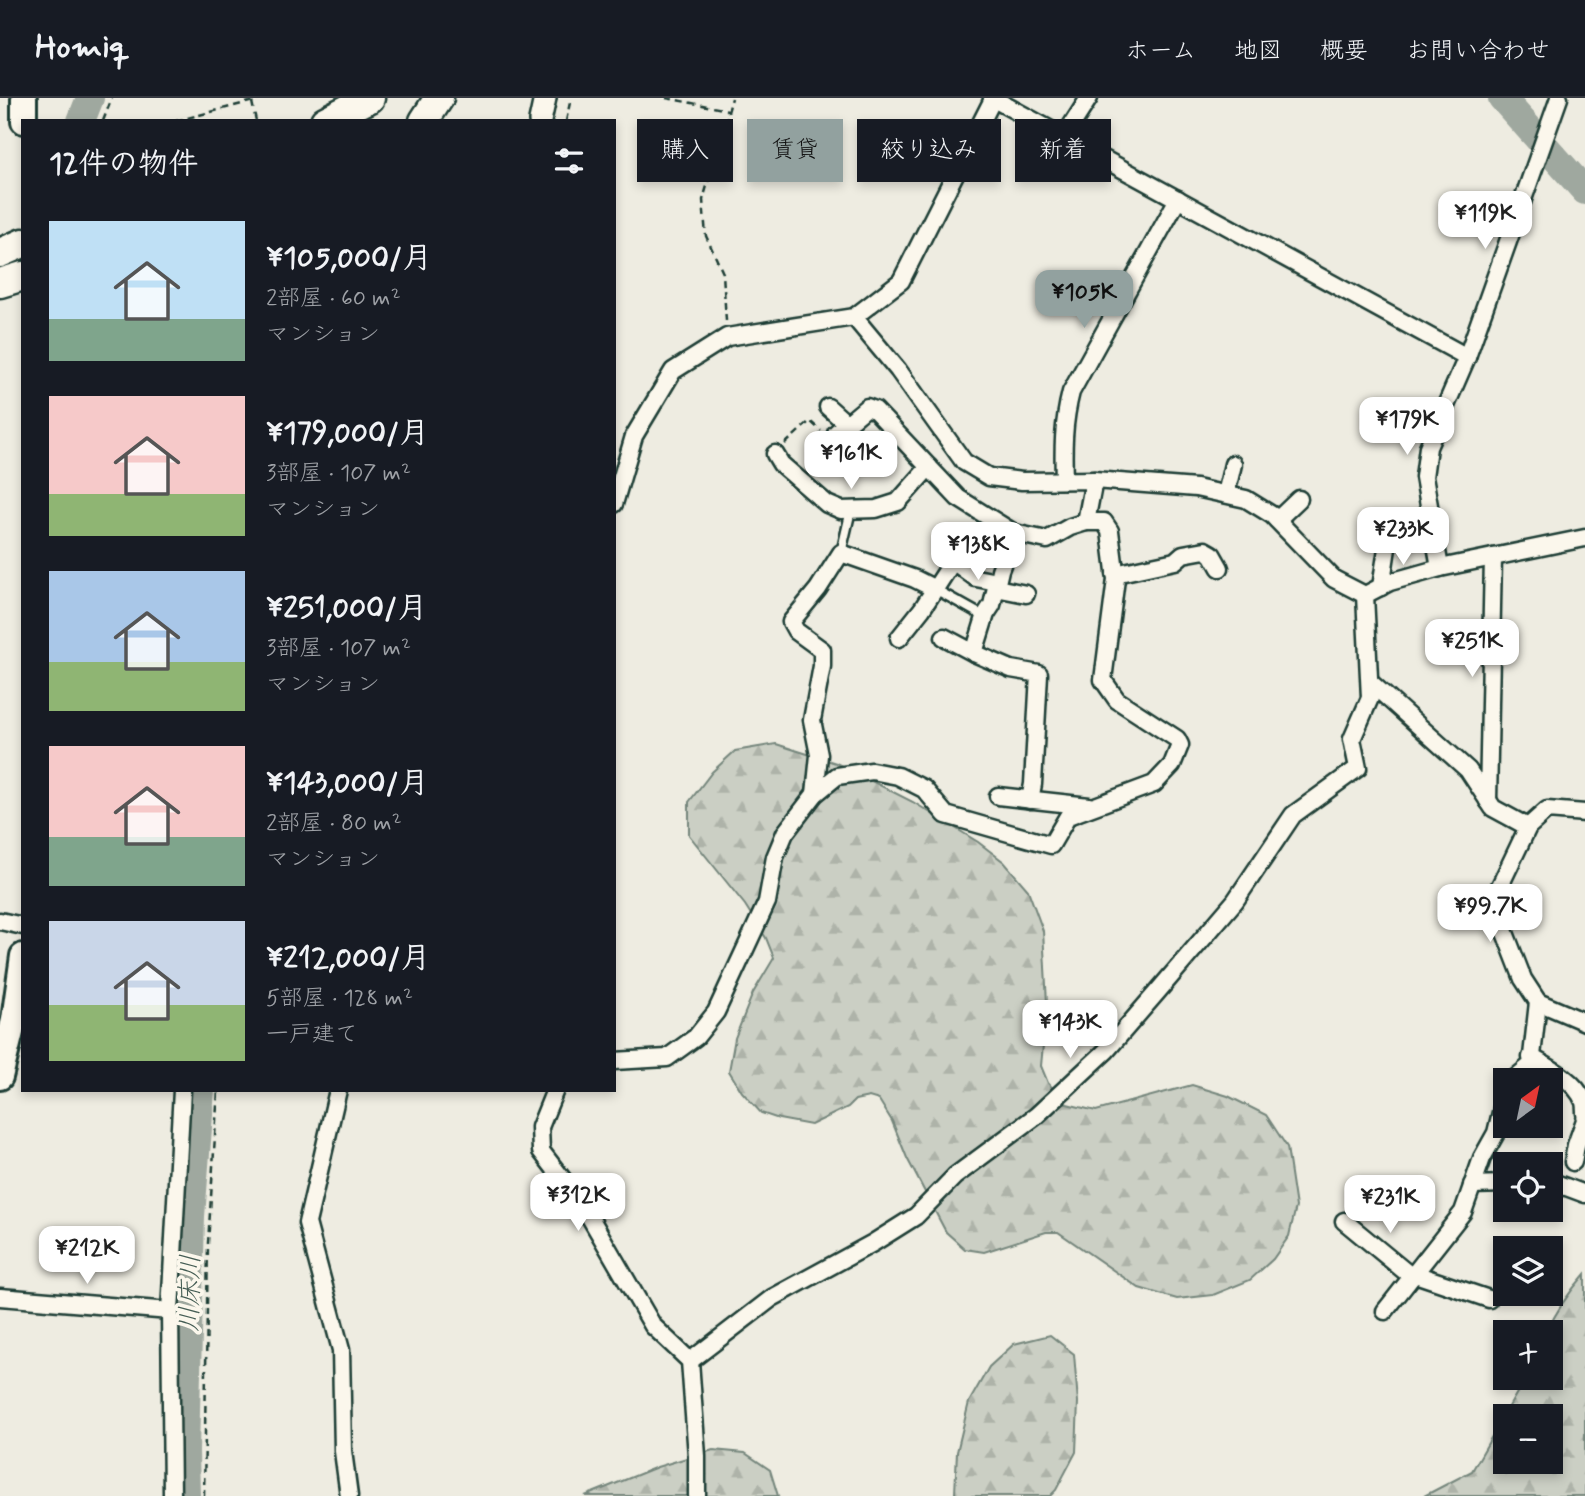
<!DOCTYPE html>
<html lang="ja">
<meta charset="utf-8">
<style>
:root{--surface:#171b24;--page:#242831;--text:#f1f3f6;--muted:#9ea1a6;--line:#363941;--accent:#92a19f}
body{margin:0;font-family:Mynerve,"Klee One",sans-serif;background:var(--page);color:var(--text);height:100vh;display:flex;flex-direction:column;font-size:26px;white-space:nowrap}
*{box-sizing:border-box;margin:0}
p{font-size:23px;color:var(--muted)}
.icon{flex:none;width:38px;height:38px;fill:none;stroke:currentColor;stroke-width:2;stroke-linecap:round;stroke-linejoin:round}
.map{position:relative;flex:1;overflow:hidden}
.sheet{position:absolute;left:21px;top:21px;width:595px;height:973px;display:flex;flex-direction:column;background:var(--surface);border-radius:0px;box-shadow:0 4px 10px #0003}
.sheet>*{flex:none}
.banner{position:absolute;left:637px;top:21px;width:665px;height:63px;display:flex;gap:14px}
.needle{width:46px;rotate:33deg}
.buttons{position:absolute;left:1493px;top:970px;display:grid;gap:14px}
.buttons a{display:grid;place-items:center;width:70px;height:70px;border-radius:0px;background:var(--surface);box-shadow:0 4px 10px #0003;font-size:35px}
.price{position:absolute;translate:-50% -60px;padding:0 16px;border-radius:14px;background:#fff;color:#222;font-size:23px;line-height:46px;filter:drop-shadow(0 2px 4px #0008)}
.price::after{content:'';position:absolute;left:50%;top:42px;width:21px;height:16px;margin-left:-10px;background:inherit;clip-path:polygon(0 0,100% 0,50% 100%)}
.price.current{background:var(--accent);color:#111}
ul{padding:0;list-style:none}
li{display:flex;align-items:center;gap:21px;height:175px;padding:0 28px}
li span{display:grid;place-items:center;flex:none;width:196px;height:140px;border-radius:0px;color:#555}
li>.icon{margin-inline-start:auto}
span .icon{width:84px;height:84px;fill:#fffc;stroke-width:1}
li b{font-size:30px}
h2{display:flex;justify-content:space-between;align-items:center;height:84px;padding:0 28px;font-size:30px}
.chip{padding:0 24px;border-radius:0px;background:var(--surface);box-shadow:0 4px 10px #0003;font-size:24px;line-height:63px}
.chip.current{background:var(--accent);color:#111}
header{display:flex;align-items:center;gap:42px;box-sizing:border-box;height:98px;padding:0 35px;background:var(--surface);border-bottom:2px solid var(--line)}
header strong{font-size:33px}
nav{display:flex;gap:38px;margin-inline-start:auto;font-size:24px}
.map>svg:first-child{display:block}
.forest{fill:url(#forest-firs);stroke:#75867c;stroke-width:2;fill-rule:evenodd}
.lines{fill:none;stroke-linecap:round;stroke-linejoin:round}
.river{stroke:#9fa89f;stroke-width:28}
.lane-casing{stroke:#1f3d34;stroke-width:13}
.street-casing{stroke:#1f3d34;stroke-width:21}
.secondary-casing{stroke:#1f3d34;stroke-width:26}
.primary-casing{stroke:#1f3d34;stroke-width:30}
.highway-casing{stroke:#1f3d34;stroke-width:33}
.path{stroke:#1f3d34;stroke-width:2.5;stroke-dasharray:7 5;stroke-linecap:butt}
.lane{stroke:#fbf7ec;stroke-width:8}
.street{stroke:#fbf7ec;stroke-width:16}
.secondary{stroke:#fbf7ec;stroke-width:21}
.primary{stroke:#fbf7ec;stroke-width:24}
.highway{stroke:#fbf7ec;stroke-width:28}
.labels{text-anchor:middle;stroke-width:7;stroke-linejoin:round;paint-order:stroke}
.water-label{font-size:26px;font-style:italic;fill:#455d54;stroke:#fbf7ec}
</style>
<header>
<strong>Homiq</strong>
<nav><a>ホーム</a><a>地図</a><a>概要</a><a>お問い合わせ</a></nav>
</header>
<div class="map">
<svg width="1585" height="1398" viewBox="0 0 1585 1398">
<defs>
<pattern id="forest-firs" width="22" height="20" patternUnits="userSpaceOnUse" patternTransform="scale(1.75)"><rect width="22" height="20" fill="#cbcfc4"/><path d="M5 1l3.5 6h-7zM16 11l3.5 6h-7z" fill="#aeb3a9"/></pattern>
</defs>
<rect width="100%" height="100%" fill="#eeece1"/>
<filter id="ink" filterUnits="userSpaceOnUse"><feTurbulence type="fractalNoise" baseFrequency=".0143" numOctaves="2"/><feDisplacementMap in="SourceGraphic" scale="14" xChannelSelector="R" yChannelSelector="G"/><feConvolveMatrix kernelMatrix="1 2 1 2 8 2 1 2 1" color-interpolation-filters="sRGB"/></filter>
<g filter="url(#ink)">
<g class="forest">
<polygon points="776,646 836,665 913,704 978,744 1004,764 1028,792 1043,833 1047,905 1041,968 1048,985 1067,1006 1096,1013 1192,987 1228,998 1266,1017 1287,1049 1296,1109 1289,1138 1273,1161 1250,1182 1213,1197 1177,1201 1139,1190 1058,1134 1046,1134 984,1154 965,1151 946,1134 907,1060 892,1023 879,1002 869,999 855,1002 848,1009 811,1027 779,1021 761,1015 742,994 729,973 735,940 753,895 774,860 766,840 745,807 689,737 689,704 712,674 735,653"/>
<path d="M1585,1176V1398H1424L1472,1373L1526,1279H1550V1234H1547C1556,1213 1570,1193 1585,1176ZM1505,1318H1550V1363H1505Z"/>
<polygon points="1050,1237 1074,1256 1078,1304 1076,1354 1056,1392 1050,1398 958,1398 955,1395 957,1354 969,1304 989,1269 1014,1246"/>
<polygon points="713,1352 745,1355 770,1372 778,1398 585,1398 657,1369"/>
</g>
<g class="lines">
<g class="river">
<polyline points="1502,0 1585,93"/>
<polyline points="81,23 90,0"/>
<polyline points="186,1398 185,1353 191,1118 201,992"/>
</g>
<defs>
<g id="lane">
<polyline points="841,455 851,412"/>
<polyline points="935,491 985,519"/>
</g>
<g id="street">
<polyline points="992,0 1467,259"/>
<polyline points="1064,39 1089,0"/>
<polyline points="854,219 898,272 964,364 989,379 1022,383 1094,382 1196,390 1246,401 1272,417 1334,481 1365,497"/>
<polyline points="828,309 847,326"/>
<polyline points="836,335 867,309 875,312 958,400 1014,435 1047,442 1070,429 1086,424"/>
<polyline points="775,356 781,366 827,406 841,412 876,411 898,404 929,369"/>
<path d="M1064,382C1063,351 1063,325 1071,294L1178,101"/>
<polyline points="1226,396 1233,366"/>
<polyline points="614,406 634,338 673,273 727,239 854,219 901,183 993,1"/>
<polyline points="1277,422 1299,401"/>
<polyline points="941,454 976,480 997,484"/>
<polyline points="1440,470 1424,379 1428,349 1467,259 1559,0"/>
<polyline points="1115,476 1175,463 1183,456 1205,452 1212,456 1220,470"/>
<polyline points="1381,489 1388,444"/>
<polyline points="996,490 1026,496"/>
<polyline points="1365,497 1390,484 1440,470 1585,440"/>
<polyline points="944,539 974,555 986,516 992,507 1000,472 1014,435"/>
<polyline points="899,540 922,511 953,463"/>
<polyline points="974,555 1011,571 1039,576 1033,686 1030,702"/>
<polyline points="1371,585 1468,672 1493,710 1528,729"/>
<polyline points="815,696 819,657 812,622 822,568 822,552 796,533 791,524 818,491 841,455 915,481 935,491"/>
<polyline points="998,698 1089,708"/>
<polyline points="1488,703 1493,459"/>
<polyline points="0,823 23,828"/>
<polyline points="1538,904 1585,924"/>
<path d="M1531,959C1549,969 1577,984 1584,1004C1585,1008 1585,1012 1585,1016"/>
<polyline points="614,963 667,960 696,939 716,914 767,804 775,759 785,735 815,696 837,678 872,673 898,678 924,691 946,717 1051,747 1068,718 1154,686 1172,667 1180,647 1177,641 1117,602 1103,582 1116,481 1110,433 1104,424 1086,424 1094,382"/>
<polyline points="1513,982 1531,967 1538,904 1523,881 1497,814 1497,794 1528,729 1547,712 1585,715"/>
<polyline points="338,992 307,1125 341,1252 343,1353 349,1398"/>
<polyline points="555,992 540,1029 541,1053 584,1109 653,1228 690,1263 697,1358 697,1398"/>
<polyline points="1573,1064 1576,1047 1585,1022"/>
<polyline points="1550,1083 1585,1096"/>
<polyline points="1472,1087 1505,1086"/>
<polyline points="1344,1123 1412,1179"/>
<polyline points="1415,1176 1489,1201"/>
<polyline points="0,1199 170,1213"/>
<polyline points="1385,1213 1463,1114 1482,1060 1496,1035 1505,998"/>
<polyline points="690,1263 772,1200 873,1145 916,1118 955,1078 1036,1018 1106,953 1158,893 1235,803 1293,717 1358,670 1352,641 1370,600 1365,497"/>
<polyline points="172,1398 170,1213 182,992"/>
</g>
<polyline id="secondary" points="540,23 545,0"/>
<g id="primary">
<polyline points="24,0 24,23"/>
<polyline points="0,979 14,922 23,858"/>
</g>
<g id="highway">
<polyline points="325,23 370,0"/>
<polyline points="424,23 439,0"/>
<polyline points="0,155 23,145"/>
<polyline points="0,185 23,178"/>
</g>
</defs>
<use href="#lane" class="lane-casing"/>
<use href="#street" class="street-casing"/>
<use href="#secondary" class="secondary-casing"/>
<use href="#primary" class="primary-casing"/>
<use href="#highway" class="highway-casing"/>
<g class="path">
<polyline points="666,0 728,12"/>
<polyline points="252,4 256,23"/>
<polyline points="103,23 112,0"/>
<polyline points="176,23 265,0"/>
<polyline points="566,23 571,0"/>
<polyline points="726,223 723,175 706,138 703,102 732,0"/>
<polyline points="785,346 810,323 821,333"/>
<polyline points="204,1398 208,1145 218,992"/>
</g>
<use href="#lane" class="lane"/>
<use href="#street" class="street"/>
<use href="#secondary" class="secondary"/>
<use href="#primary" class="primary"/>
<use href="#highway" class="highway"/>
</g>
</g>
<g class="labels">
<g class="water-label">
<text transform="translate(189 1195) rotate(-89)" y="9">川床川</text>
</g>
</g>
</svg>
<div class="buttons">
<a><svg class="needle" viewBox="-14 -14 28 28"><path d="M0-13l5 13h-10z" fill="#e53935"/><path d="M0 13l5-13h-10z" fill="#9ea1a6"/></svg></a>
<a><svg class="icon" aria-label="locate" viewBox="0 0 24 24"><circle cx="12" cy="12" r="6"/><path d="M12 2v4M12 18v4M2 12h4M18 12h4"/></svg></a>
<a><svg class="icon" aria-label="layers" viewBox="0 0 24 24"><path d="M12 4l9 5-9 5-9-5zM3 14l9 5 9-5"/></svg></a>
<a>+</a>
<a>−</a>
</div>
<b class="price" style="left:1485px;top:153px">¥119K</b>
<b class="price current" style="left:1084px;top:232px">¥105K</b>
<b class="price" style="left:1407px;top:359px">¥179K</b>
<b class="price" style="left:851px;top:393px">¥161K</b>
<b class="price" style="left:1403px;top:469px">¥233K</b>
<b class="price" style="left:978px;top:484px">¥138K</b>
<b class="price" style="left:1472px;top:581px">¥251K</b>
<b class="price" style="left:1490px;top:846px">¥99.7K</b>
<b class="price" style="left:1070px;top:962px">¥143K</b>
<b class="price" style="left:578px;top:1135px">¥312K</b>
<b class="price" style="left:1390px;top:1137px">¥231K</b>
<b class="price" style="left:87px;top:1188px">¥212K</b>
<div class="banner">
<a class="chip">購入</a>
<a class="chip current">賃貸</a>
<a class="chip">絞り込み</a>
<a class="chip">新着</a>
</div>
<section class="sheet">
<h2>12件の物件<svg class="icon" aria-label="filters" viewBox="0 0 24 24"><path d="M4 7h16M4 17h16"/><circle cx="9" cy="7" r="2"/><circle cx="15" cy="17" r="2"/></svg></h2>
<ul>
<li><span style="background:linear-gradient(#bfe0f5 70%,#7fa58c 0)"><svg class="icon" aria-label="home" viewBox="0 0 24 24"><path d="M3 11l9-7 9 7M6 9v11h12V9"/></svg></span><div><b>¥105,000/月</b><p>2部屋 · 60 m²</p><p>マンション</p></div></li>
<li><span style="background:linear-gradient(#f6c9c9 70%,#8fb573 0)"><svg class="icon" aria-label="home" viewBox="0 0 24 24"><path d="M3 11l9-7 9 7M6 9v11h12V9"/></svg></span><div><b>¥179,000/月</b><p>3部屋 · 107 m²</p><p>マンション</p></div></li>
<li><span style="background:linear-gradient(#a9c7e8 65%,#8fb573 0)"><svg class="icon" aria-label="home" viewBox="0 0 24 24"><path d="M3 11l9-7 9 7M6 9v11h12V9"/></svg></span><div><b>¥251,000/月</b><p>3部屋 · 107 m²</p><p>マンション</p></div></li>
<li><span style="background:linear-gradient(#f6c9c9 65%,#7fa58c 0)"><svg class="icon" aria-label="home" viewBox="0 0 24 24"><path d="M3 11l9-7 9 7M6 9v11h12V9"/></svg></span><div><b>¥143,000/月</b><p>2部屋 · 80 m²</p><p>マンション</p></div></li>
<li><span style="background:linear-gradient(#c9d6e8 60%,#8fb573 0)"><svg class="icon" aria-label="home" viewBox="0 0 24 24"><path d="M3 11l9-7 9 7M6 9v11h12V9"/></svg></span><div><b>¥212,000/月</b><p>5部屋 · 128 m²</p><p>一戸建て</p></div></li>
</ul>
</section>
</div>
